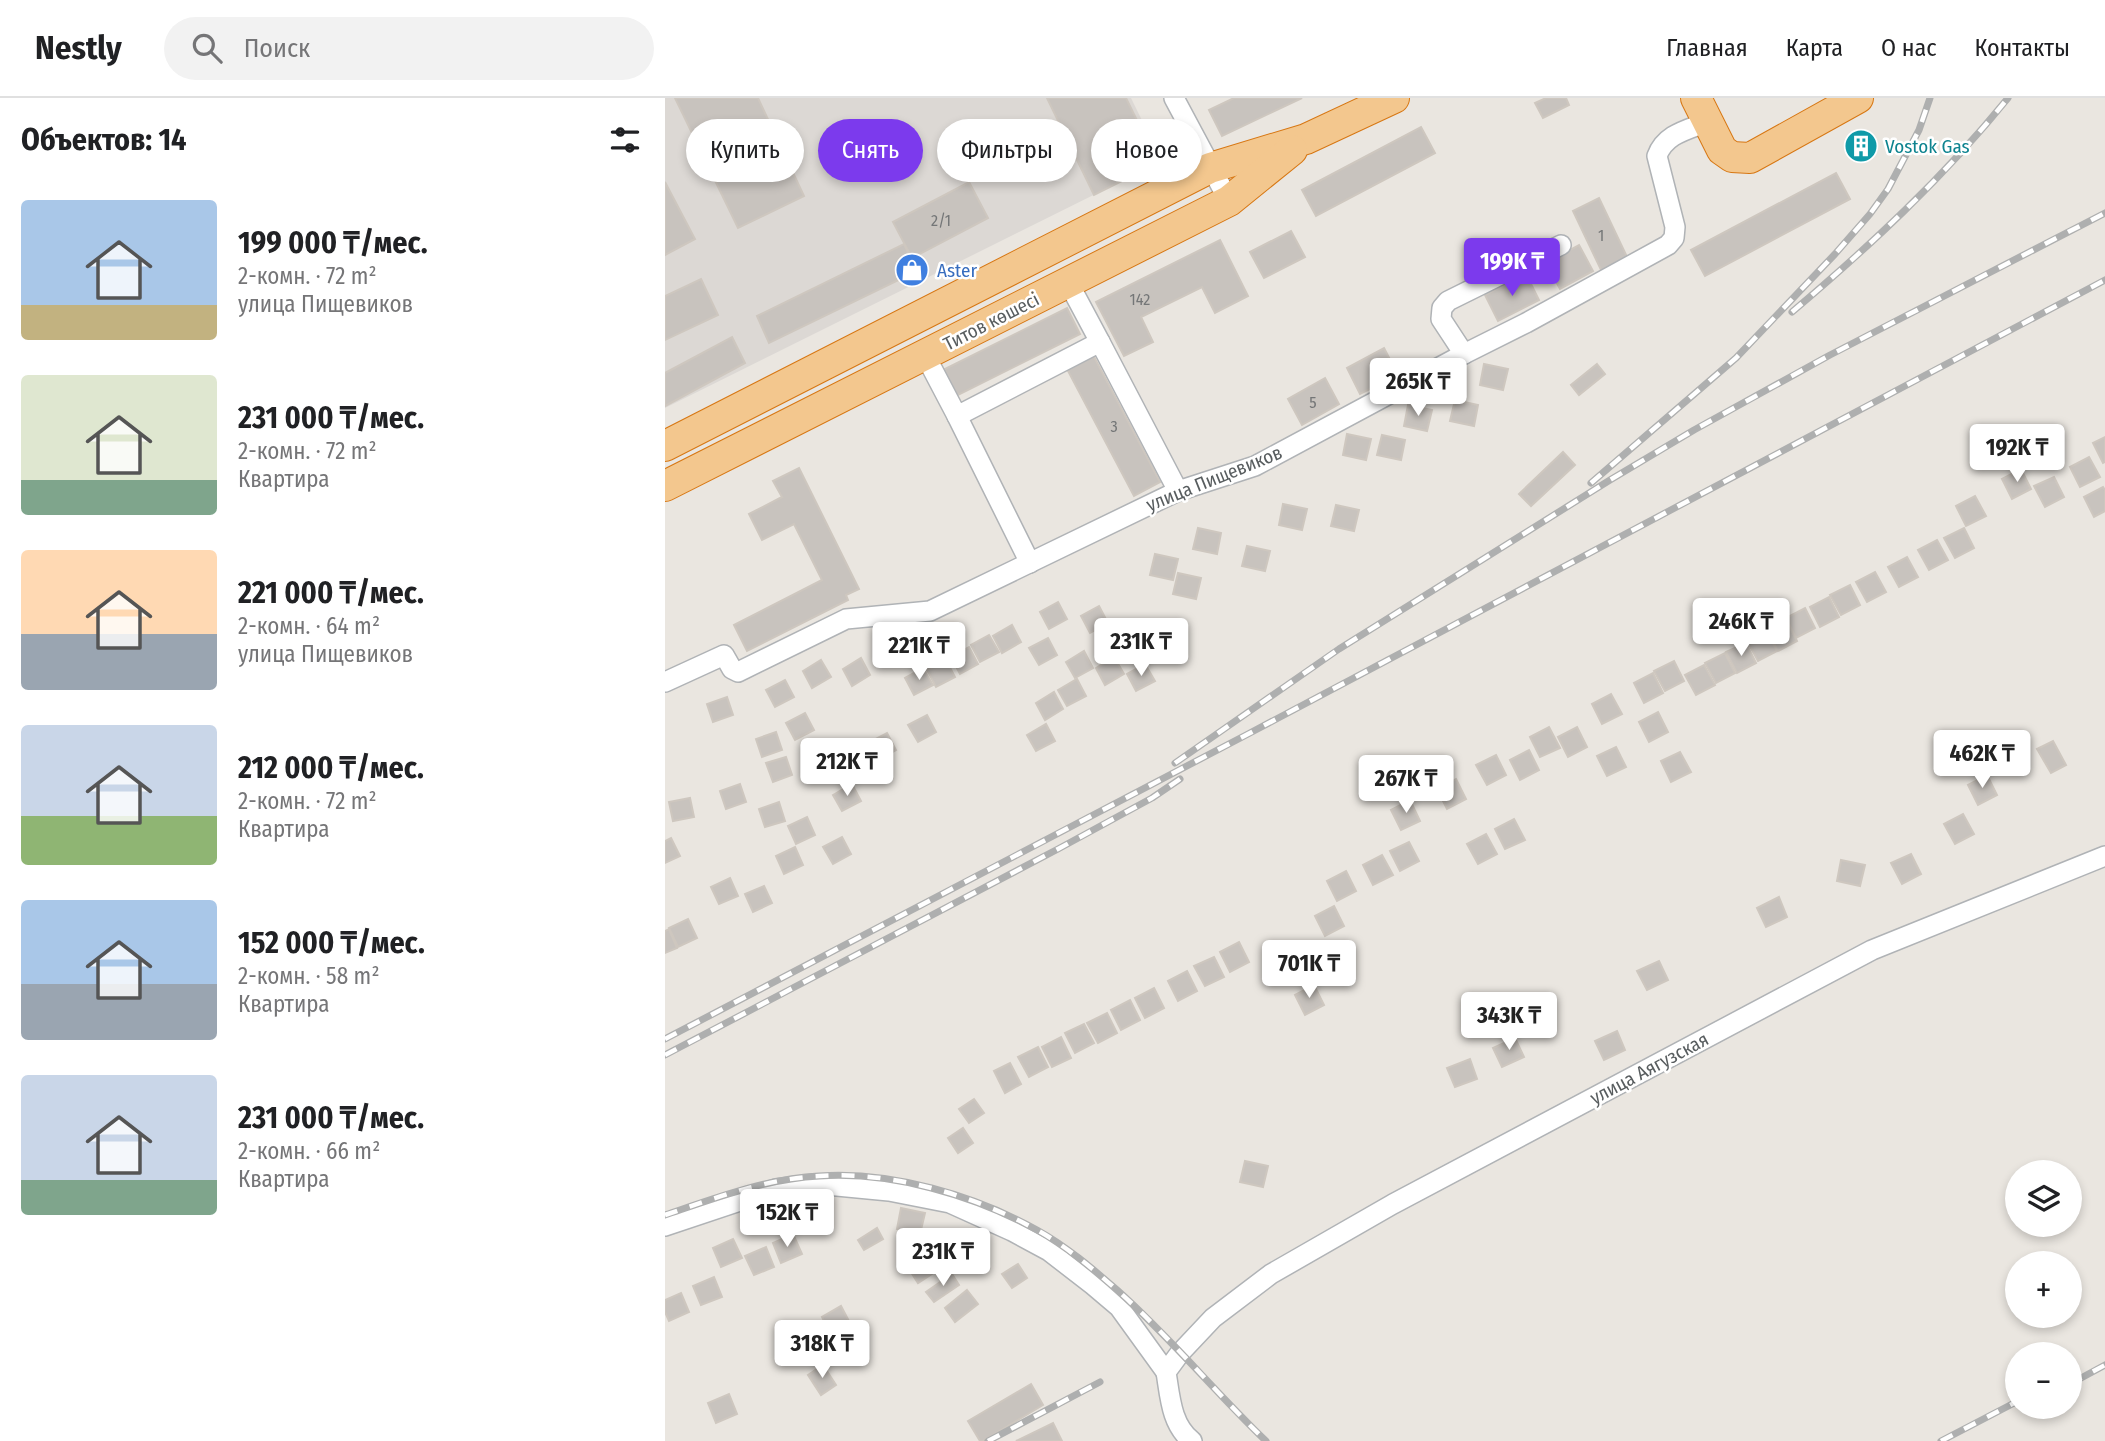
<!DOCTYPE html>
<html lang="ru">
<meta charset="utf-8">
<style>
:root{--surface:#fff;--page:#f2f2f2;--text:#202124;--muted:#757577;--line:#e0e0e0;--accent:#7c3aed}
body{margin:0;font-family:"Fira Sans Condensed",sans-serif;background:var(--page);color:var(--text);height:100vh;display:flex;flex-direction:column;font-size:26px;white-space:nowrap}
*{box-sizing:border-box;margin:0}
p{font-size:23px;color:var(--muted)}
.icon{flex:none;width:38px;height:38px;fill:none;stroke:currentColor;stroke-width:2;stroke-linecap:round;stroke-linejoin:round}
.map{position:relative;flex:1;overflow:hidden}
.sheet{display:flex;flex-direction:column;background:var(--surface);width:665px}
.sheet>*{flex:none}
.banner{position:absolute;left:21px;top:21px;width:665px;height:63px;display:flex;gap:14px}
.tools{position:absolute;left:1340px;top:1062px;display:grid;gap:14px}
.tools a{display:grid;place-items:center;width:77px;height:77px;border-radius:50%;background:var(--surface);box-shadow:0 4px 10px #0003;font-size:35px}
.price{position:absolute;translate:-50% -60px;padding:0 16px;border-radius:7px;background:#fff;color:#222;font-size:23px;line-height:46px;filter:drop-shadow(0 2px 4px #0008)}
.price::after{content:'';position:absolute;left:50%;top:42px;width:21px;height:16px;margin-left:-10px;background:inherit;clip-path:polygon(0 0,100% 0,50% 100%)}
.price.on{background:var(--accent);color:#fff}
ul{padding:0;list-style:none}
li{display:flex;align-items:center;gap:21px;height:175px;padding:0 21px}
li span{display:grid;place-items:center;flex:none;width:196px;height:140px;border-radius:7px;color:#555}
li>.icon{margin-inline-start:auto}
span .icon{width:84px;height:84px;fill:#fffc;stroke-width:1}
li b{font-size:30px}
h2{display:flex;justify-content:space-between;align-items:center;height:84px;padding:0 21px;font-size:30px}
.pill{padding:0 24px;border-radius:32px;background:var(--surface);box-shadow:0 4px 10px #0003;font-size:24px;line-height:63px}
.pill.on{background:var(--accent);color:#fff}
header{display:flex;align-items:center;gap:42px;box-sizing:border-box;height:98px;padding:0 35px;background:var(--surface);border-bottom:2px solid var(--line)}
header strong{font-size:33px}
nav{display:flex;gap:38px;margin-inline-start:auto;font-size:24px}
.search{width:490px;height:63px;background:var(--page);display:flex;align-items:center;gap:18px;box-sizing:border-box;padding:0 24px;border-radius:38px;color:var(--muted);font-size:26px}
main{display:flex;flex:1;min-height:0}
.map>svg:first-child{display:block}
.industrial{fill:#dcd8d4}
.building{fill:#c8c3be;stroke:#cec7bf;stroke-width:2}
.lines{fill:none;stroke-linecap:round;stroke-linejoin:round}
.minor-casing{stroke:#b0b3b6;stroke-width:22}
.highway-casing{stroke:#d77713;stroke-width:32}
.minor{stroke:#fff;stroke-width:19}
.highway{stroke:#f3c78e;stroke-width:30}
.rail-casing{stroke:#aeafaf;stroke-width:7}
.rail{stroke:#fff;stroke-width:4.5;stroke-dasharray:13;stroke-linecap:butt}
.labels{text-anchor:middle;stroke-width:5;stroke-linejoin:round;paint-order:stroke}
.number-label{font-size:16px;fill:#747677}
.culture-label{font-size:19px;fill:#0d838f;stroke:#fff;text-anchor:start}
.shop-label{font-size:19px;fill:#366cbe;stroke:#fff;text-anchor:start}
.street-label{font-size:19px;fill:#585d5f;stroke:#fff}
</style>
<header>
<strong>Nestly</strong>
<div class="search"><svg class="icon" aria-label="search" viewBox="0 0 24 24"><circle cx="10" cy="10" r="6"/><path d="M15 15l6 6"/></svg>Поиск</div>
<nav><a>Главная</a><a>Карта</a><a>О нас</a><a>Контакты</a></nav>
</header>
<main>
<section class="sheet">
<h2>Объектов: 14<svg class="icon" aria-label="filters" viewBox="0 0 24 24"><path d="M4 7h16M4 17h16"/><circle cx="9" cy="7" r="2"/><circle cx="15" cy="17" r="2"/></svg></h2>
<ul>
<li><span style="background:linear-gradient(#a9c7e8 75%,#c2b280 0)"><svg class="icon" aria-label="home" viewBox="0 0 24 24"><path d="M3 11l9-7 9 7M6 9v11h12V9"/></svg></span><div><b>199 000 ₸/мес.</b><p>2-комн. · 72 m²</p><p>улица Пищевиков</p></div></li>
<li><span style="background:linear-gradient(#dfe7d0 75%,#7fa58c 0)"><svg class="icon" aria-label="home" viewBox="0 0 24 24"><path d="M3 11l9-7 9 7M6 9v11h12V9"/></svg></span><div><b>231 000 ₸/мес.</b><p>2-комн. · 72 m²</p><p>Квартира</p></div></li>
<li><span style="background:linear-gradient(#ffd9b3 60%,#9aa5b1 0)"><svg class="icon" aria-label="home" viewBox="0 0 24 24"><path d="M3 11l9-7 9 7M6 9v11h12V9"/></svg></span><div><b>221 000 ₸/мес.</b><p>2-комн. · 64 m²</p><p>улица Пищевиков</p></div></li>
<li><span style="background:linear-gradient(#c9d6e8 65%,#8fb573 0)"><svg class="icon" aria-label="home" viewBox="0 0 24 24"><path d="M3 11l9-7 9 7M6 9v11h12V9"/></svg></span><div><b>212 000 ₸/мес.</b><p>2-комн. · 72 m²</p><p>Квартира</p></div></li>
<li><span style="background:linear-gradient(#a9c7e8 60%,#9aa5b1 0)"><svg class="icon" aria-label="home" viewBox="0 0 24 24"><path d="M3 11l9-7 9 7M6 9v11h12V9"/></svg></span><div><b>152 000 ₸/мес.</b><p>2-комн. · 58 m²</p><p>Квартира</p></div></li>
<li><span style="background:linear-gradient(#c9d6e8 75%,#7fa58c 0)"><svg class="icon" aria-label="home" viewBox="0 0 24 24"><path d="M3 11l9-7 9 7M6 9v11h12V9"/></svg></span><div><b>231 000 ₸/мес.</b><p>2-комн. · 66 m²</p><p>Квартира</p></div></li>
</ul>
</section>
<div class="map">
<svg width="1440" height="1343" viewBox="0 0 1440 1343">
<rect width="100%" height="100%" fill="#eae6e0"/>
<polygon class="industrial" points="0,0 466,0 497,63 0,310"/>
<g class="building">
<polygon points="10,0 93,0 139,98 73,130"/>
<polygon points="382,0 461,0 493,65 429,97"/>
<polygon points="569,0 637,0 557,38 544,12"/>
<polygon points="881,0 901,0 904,7 878,20 870,5"/>
<polygon points="756,29 770,55 651,118 637,92"/>
<polygon points="1195,38 1204,55 1196,59 1187,42"/>
<polygon points="1171,75 1185,101 1040,178 1026,152"/>
<polygon points="0,84 30,141 0,157"/>
<polygon points="304,84 323,120 247,160 228,124"/>
<polygon points="934,100 963,161 937,174 908,113"/>
<polygon points="626,133 640,159 599,180 585,154"/>
<polygon points="555,142 583,198 550,215 537,189 476,219 488,244 459,258 431,204"/>
<polygon points="239,146 252,173 104,245 92,218"/>
<polygon points="914,147 928,173 895,191 881,165"/>
<polygon points="861,176 874,202 833,223 820,197"/>
<polygon points="36,181 53,217 0,242 0,198"/>
<polygon points="402,210 415,236 287,300 274,274"/>
<polygon points="67,239 80,265 0,308 0,275"/>
<polygon points="719,250 733,277 695,296 682,270"/>
<polygon points="428,257 495,384 469,398 402,271"/>
<polygon points="819,266 843,271 838,292 815,287"/>
<polygon points="932,266 940,276 914,297 906,287"/>
<polygon points="660,280 674,306 637,327 623,301"/>
<polygon points="790,302 813,307 809,328 785,323"/>
<polygon points="743,307 767,312 762,333 739,328"/>
<polygon points="682,336 706,341 701,362 678,357"/>
<polygon points="717,337 740,342 736,362 712,357"/>
<polygon points="1440,339 1440,364 1438,365 1428,345"/>
<polygon points="898,354 910,367 866,408 854,396"/>
<polygon points="1424,359 1435,379 1415,389 1405,369"/>
<polygon points="134,370 194,491 181,497 183,502 82,553 69,527 157,482 129,426 97,442 84,416 117,399 108,383"/>
<polygon points="1356,371 1366,391 1347,401 1337,381"/>
<polygon points="1389,379 1399,399 1380,409 1369,388"/>
<polygon points="1438,389 1440,392 1440,413 1429,419 1419,399"/>
<polygon points="1310,398 1321,418 1301,428 1291,408"/>
<polygon points="618,406 642,411 637,432 614,427"/>
<polygon points="671,407 694,412 689,433 666,428"/>
<polygon points="533,430 556,435 552,456 528,451"/>
<polygon points="1299,430 1309,450 1290,460 1279,440"/>
<polygon points="1272,442 1283,462 1264,472 1253,452"/>
<polygon points="582,448 605,453 600,473 577,468"/>
<polygon points="490,456 513,461 508,482 485,477"/>
<polygon points="1242,459 1253,479 1234,489 1223,469"/>
<polygon points="1210,474 1221,494 1202,504 1191,484"/>
<polygon points="513,475 536,480 531,501 508,496"/>
<polygon points="1185,487 1195,507 1176,517 1165,497"/>
<polygon points="1164,499 1174,519 1155,529 1145,509"/>
<polygon points="393,504 402,521 384,531 375,514"/>
<polygon points="434,508 443,525 425,535 416,518"/>
<polygon points="1140,510 1150,530 1131,540 1121,520"/>
<polygon points="1122,523 1132,543 1113,553 1102,533"/>
<polygon points="347,527 356,544 337,555 328,538"/>
<polygon points="1102,533 1112,553 1093,563 1082,543"/>
<polygon points="324,537 334,554 315,564 306,547"/>
<polygon points="383,540 392,557 374,567 364,550"/>
<polygon points="1081,545 1091,565 1072,575 1061,554"/>
<polygon points="304,549 313,566 295,576 286,559"/>
<polygon points="419,553 428,570 410,580 401,564"/>
<polygon points="1060,555 1070,575 1051,585 1040,565"/>
<polygon points="449,559 459,576 440,587 431,570"/>
<polygon points="196,560 205,577 187,588 178,571"/>
<polygon points="156,562 166,579 147,590 138,573"/>
<polygon points="281,562 290,579 271,589 262,572"/>
<polygon points="1009,563 1019,583 1000,593 989,573"/>
<polygon points="480,566 490,583 471,593 462,576"/>
<polygon points="1039,567 1050,587 1031,597 1020,577"/>
<polygon points="258,570 268,587 249,597 240,580"/>
<polygon points="988,575 998,595 979,605 969,585"/>
<polygon points="412,581 421,598 402,608 393,592"/>
<polygon points="120,582 129,599 110,609 101,592"/>
<polygon points="389,594 398,611 380,622 371,605"/>
<polygon points="946,596 957,616 937,626 927,606"/>
<polygon points="62,599 68,617 48,624 42,606"/>
<polygon points="993,614 1003,634 984,644 974,624"/>
<polygon points="140,615 149,632 130,642 121,625"/>
<polygon points="262,617 271,634 253,644 243,627"/>
<polygon points="381,626 390,643 371,653 362,637"/>
<polygon points="884,629 895,650 875,659 865,639"/>
<polygon points="912,629 922,649 903,659 893,639"/>
<polygon points="111,634 117,652 97,659 91,641"/>
<polygon points="222,635 231,652 213,662 203,645"/>
<polygon points="1388,643 1401,667 1386,675 1372,651"/>
<polygon points="199,647 208,663 190,673 181,657"/>
<polygon points="951,649 961,669 942,678 932,658"/>
<polygon points="864,652 874,672 855,682 845,662"/>
<polygon points="1015,654 1026,674 1006,684 996,663"/>
<polygon points="831,657 841,677 822,687 811,667"/>
<polygon points="121,659 127,677 108,684 101,665"/>
<polygon points="1322,677 1332,697 1313,707 1303,687"/>
<polygon points="791,681 801,701 782,711 772,691"/>
<polygon points="75,686 81,704 61,711 55,693"/>
<polygon points="187,686 196,703 177,713 168,697"/>
<polygon points="25,700 29,719 8,723 4,704"/>
<polygon points="745,702 755,723 736,732 726,712"/>
<polygon points="114,704 120,723 100,729 94,711"/>
<polygon points="1298,716 1309,736 1290,746 1279,726"/>
<polygon points="142,719 150,737 131,746 123,728"/>
<polygon points="849,721 860,742 840,751 830,731"/>
<polygon points="821,736 832,756 813,766 802,746"/>
<polygon points="177,739 186,756 168,766 158,749"/>
<polygon points="6,740 15,758 0,765 0,743"/>
<polygon points="744,744 754,763 735,773 725,753"/>
<polygon points="130,749 138,767 119,776 111,758"/>
<polygon points="1246,756 1256,776 1237,786 1226,765"/>
<polygon points="717,757 728,777 708,787 698,767"/>
<polygon points="1176,762 1200,767 1195,788 1172,783"/>
<polygon points="681,773 691,793 672,803 662,783"/>
<polygon points="65,780 73,798 54,806 46,789"/>
<polygon points="99,788 107,805 88,814 80,796"/>
<polygon points="1114,799 1122,819 1101,829 1092,810"/>
<polygon points="669,808 679,828 660,838 650,818"/>
<polygon points="23,821 32,840 13,849 4,830"/>
<polygon points="4,831 12,850 0,855 0,833"/>
<polygon points="574,844 584,864 565,874 555,854"/>
<polygon points="549,859 559,879 540,888 529,868"/>
<polygon points="994,863 1003,882 982,892 972,873"/>
<polygon points="522,873 532,893 513,903 503,883"/>
<polygon points="649,887 659,907 640,917 630,897"/>
<polygon points="489,890 499,910 480,920 470,900"/>
<polygon points="465,902 475,922 456,932 446,912"/>
<polygon points="442,915 452,935 433,945 422,925"/>
<polygon points="419,926 429,945 410,955 400,935"/>
<polygon points="952,933 960,952 939,962 930,943"/>
<polygon points="396,939 406,960 387,969 377,949"/>
<polygon points="850,940 859,959 837,969 828,950"/>
<polygon points="373,949 383,969 364,979 353,959"/>
<polygon points="805,961 812,981 790,989 782,970"/>
<polygon points="345,965 356,986 340,995 329,973"/>
<polygon points="309,1001 319,1015 304,1025 294,1011"/>
<polygon points="298,1030 308,1045 293,1055 283,1040"/>
<polygon points="580,1063 603,1068 598,1089 575,1084"/>
<polygon points="141,1104 149,1123 129,1132 120,1113"/>
<polygon points="236,1110 260,1115 255,1136 232,1131"/>
<polygon points="212,1130 218,1141 199,1152 193,1142"/>
<polygon points="128,1136 137,1156 116,1165 108,1145"/>
<polygon points="68,1141 77,1160 56,1169 48,1150"/>
<polygon points="101,1149 109,1169 89,1177 80,1158"/>
<polygon points="263,1157 273,1172 253,1185 244,1171"/>
<polygon points="353,1166 362,1180 347,1190 337,1176"/>
<polygon points="287,1176 294,1187 269,1204 261,1194"/>
<polygon points="49,1179 57,1199 36,1207 28,1188"/>
<polygon points="302,1192 313,1206 290,1224 280,1210"/>
<polygon points="16,1195 24,1214 4,1223 0,1214 0,1202"/>
<polygon points="176,1208 185,1225 165,1235 157,1219"/>
<polygon points="158,1267 171,1287 156,1297 143,1277"/>
<polygon points="366,1286 378,1307 318,1343 315,1343 303,1323"/>
<polygon points="64,1296 72,1316 51,1325 43,1305"/>
<polygon points="388,1325 397,1343 351,1343"/>
</g>
<g class="lines">
<defs>
<g id="minor">
<polyline points="509,0 564,103"/>
<polyline points="435,244 513,393"/>
<polyline points="799,256 776,221 777,210 783,203 896,147"/>
<polyline points="260,257 292,318 435,244 403,184"/>
<polyline points="292,318 365,465"/>
<path d="M0,584L59,557L67,571L73,574L181,521L265,513L513,393L590,368L799,256L861,225L1003,147L1009,140L1010,129L992,58C1000,36 1022,32 1042,24"/>
<polyline points="0,1128 111,1091 151,1086 224,1093 285,1105 347,1133 384,1153 428,1187 454,1209 501,1274"/>
<path d="M527,1343C506,1327 505,1298 501,1274L515,1255L548,1220L606,1176L728,1106L1207,852L1440,758"/>
</g>
<g id="highway">
<polyline points="1031,0 1057,52 1067,59 1085,60 1193,0"/>
<polyline points="0,348 545,70 641,41 729,0"/>
<polyline points="0,388 564,103 627,52"/>
</g>
</defs>
<use href="#minor" class="minor-casing"/>
<use href="#highway" class="highway-casing"/>
<use href="#minor" class="minor"/>
<use href="#highway" class="highway"/>
<defs>
<g id="rail">
<path d="M1127,214C1205,148 1279,79 1343,0"/>
<polyline points="926,385 1071,260 1170,156 1205,116 1223,91 1254,32 1265,0"/>
<polyline points="510,665 674,551 945,382 1029,332 1165,257 1440,115"/>
<polyline points="0,941 583,636 1440,182"/>
<polyline points="0,957 393,751 487,700 515,681"/>
<path d="M0,1117C50,1100 100,1081 154,1078C226,1073 309,1097 372,1132C401,1148 428,1171 452,1192C505,1239 550,1294 601,1343"/>
<polyline points="1405,1286 1440,1267"/>
<polyline points="323,1343 435,1284"/>
<polyline points="1276,1343 1353,1303"/>
</g>
</defs>
<use href="#rail" class="rail-casing"/>
<use href="#rail" class="rail"/>
</g>
<defs>
<symbol id="building-disc" viewBox="-11 -11 22 22"><circle r="9.5" fill="#0f9aa8" stroke="#fff"/><path d="M-4-6H4V6H1V3H-1V6H-4ZM-2.5-4.3h1.7v1.8h-1.7ZM.8-4.3h1.7v1.8H.8ZM-2.5-1h1.7V.8h-1.7ZM.8-1h1.7V.8H.8Z" fill="#fff"/></symbol>
<symbol id="shop-disc" viewBox="-11 -11 22 22"><circle r="9.5" fill="#3f7fe0" stroke="#fff"/><path d="M-5-2.5h2.3a2.7 3.5 0 0 1 5.4 0H5L5.5 6h-11ZM-1.5-2.5h3a1.5 2.3 0 0 0-3 0Z" fill="#fff"/></symbol>
</defs>
<g fill-rule="evenodd">
<use href="#building-disc" x="1177" y="29" width="38" height="38"/>
<use href="#shop-disc" x="228" y="153" width="38" height="38"/>
</g>
<g class="labels">
<g class="number-label">
<text x="276" y="128">2/1</text>
<text x="936" y="143">1</text>
<text x="475" y="207">142</text>
<text x="648" y="310">5</text>
<text x="449" y="334">3</text>
</g>
<g class="culture-label">
<text x="1220" y="55">Vostok Gas</text>
</g>
<g class="shop-label">
<text x="272" y="179">Aster</text>
</g>
<g class="street-label">
<text transform="translate(326 223) rotate(-27)" y="7">Титов көшесі</text>
<text transform="translate(549 380) rotate(-22)" y="7">улица Пищевиков</text>
<text transform="translate(984 970) rotate(-28)" y="7">улица Аягузская</text>
</g>
</g>
</svg>
<div class="tools">
<a><svg class="icon" aria-label="layers" viewBox="0 0 24 24"><path d="M12 4l9 5-9 5-9-5zM3 14l9 5 9-5"/></svg></a>
<a>+</a>
<a>−</a>
</div>
<b class="price on" style="left:847px;top:200px">199K ₸</b>
<b class="price" style="left:753px;top:320px">265K ₸</b>
<b class="price" style="left:1352px;top:386px">192K ₸</b>
<b class="price" style="left:1076px;top:560px">246K ₸</b>
<b class="price" style="left:476px;top:580px">231K ₸</b>
<b class="price" style="left:254px;top:584px">221K ₸</b>
<b class="price" style="left:1317px;top:692px">462K ₸</b>
<b class="price" style="left:182px;top:700px">212K ₸</b>
<b class="price" style="left:741px;top:717px">267K ₸</b>
<b class="price" style="left:644px;top:902px">701K ₸</b>
<b class="price" style="left:844px;top:954px">343K ₸</b>
<b class="price" style="left:122px;top:1151px">152K ₸</b>
<b class="price" style="left:278px;top:1190px">231K ₸</b>
<b class="price" style="left:157px;top:1282px">318K ₸</b>
<div class="banner">
<a class="pill">Купить</a>
<a class="pill on">Снять</a>
<a class="pill">Фильтры</a>
<a class="pill">Новое</a>
</div>
</div>
</main>
